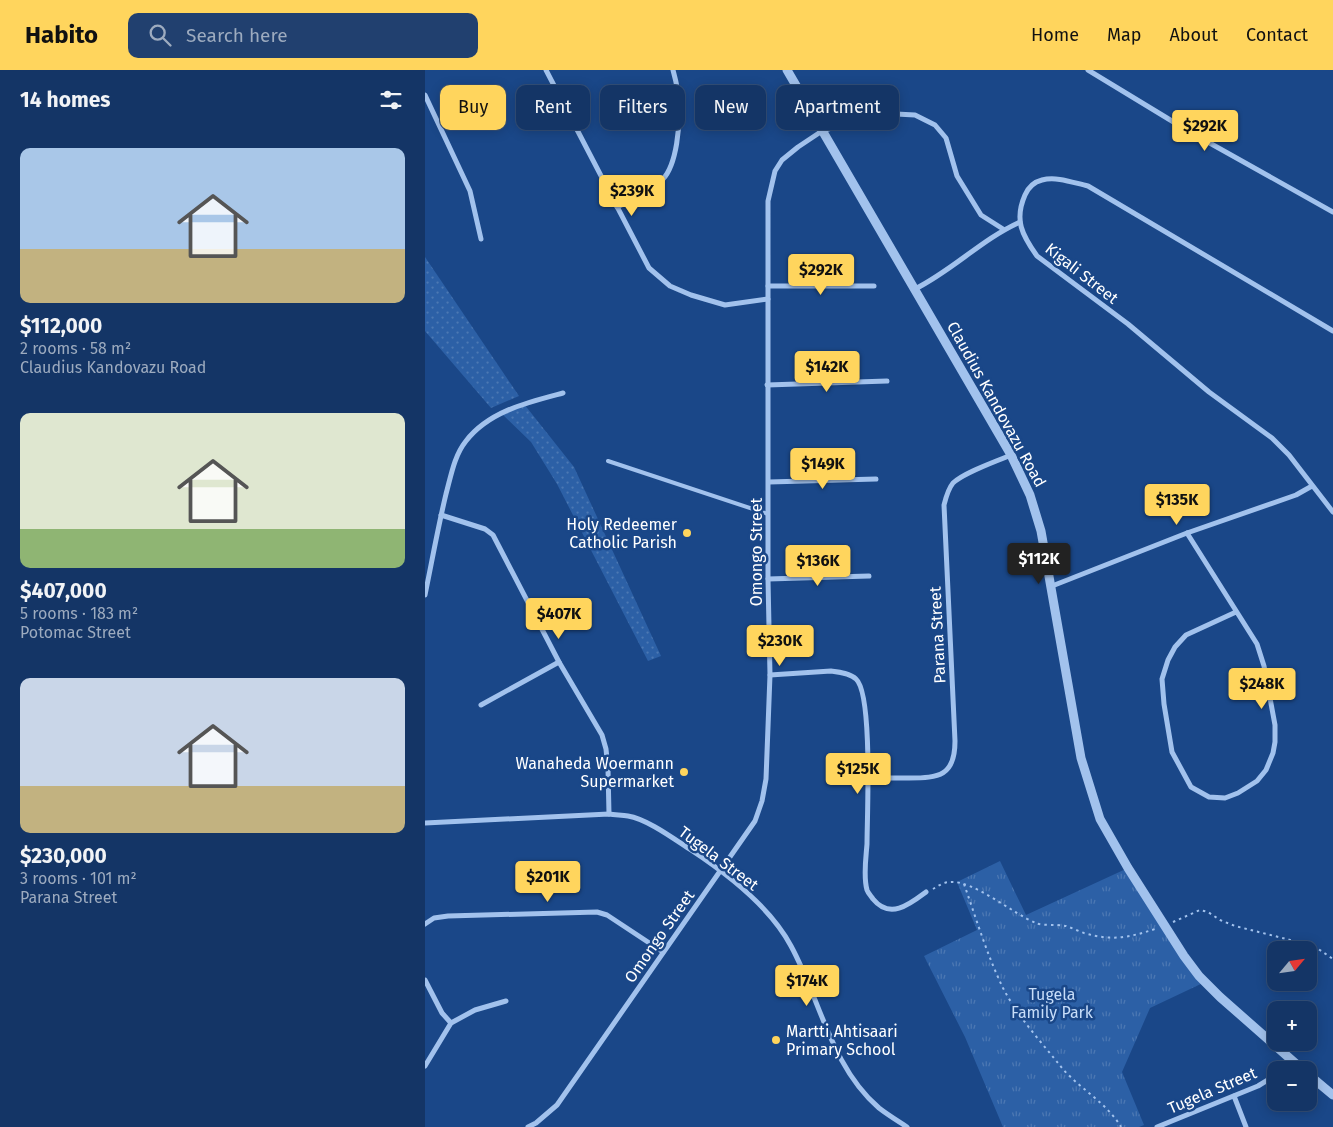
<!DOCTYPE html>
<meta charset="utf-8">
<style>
:root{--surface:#143566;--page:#21406f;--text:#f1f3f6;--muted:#9dabbf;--line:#33507a;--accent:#ffd55d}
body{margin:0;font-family:"Fira Sans",sans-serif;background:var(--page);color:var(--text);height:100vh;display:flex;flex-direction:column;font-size:19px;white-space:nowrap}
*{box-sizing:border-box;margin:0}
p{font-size:16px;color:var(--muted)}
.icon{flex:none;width:28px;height:28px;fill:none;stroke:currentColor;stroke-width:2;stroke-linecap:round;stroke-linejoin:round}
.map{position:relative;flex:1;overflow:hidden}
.panel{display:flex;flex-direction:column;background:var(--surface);width:425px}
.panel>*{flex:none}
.hud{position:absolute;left:15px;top:15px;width:475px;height:45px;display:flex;gap:10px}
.needle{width:32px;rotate:61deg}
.fabs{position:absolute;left:842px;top:871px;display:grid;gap:10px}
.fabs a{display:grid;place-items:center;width:50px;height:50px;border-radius:10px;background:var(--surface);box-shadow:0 2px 12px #0003,0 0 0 1px var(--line);font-size:25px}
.price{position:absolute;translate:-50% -42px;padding:0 11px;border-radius:5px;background:var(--accent);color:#111;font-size:16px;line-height:32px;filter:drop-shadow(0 1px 2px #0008)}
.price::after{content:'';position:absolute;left:50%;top:30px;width:15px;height:11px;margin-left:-8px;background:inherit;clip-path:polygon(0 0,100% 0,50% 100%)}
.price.on{background:#222;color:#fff}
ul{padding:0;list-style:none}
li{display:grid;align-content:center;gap:10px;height:265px;padding:0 20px}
li span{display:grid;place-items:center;height:155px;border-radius:10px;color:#555}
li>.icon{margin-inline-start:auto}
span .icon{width:90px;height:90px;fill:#fffc;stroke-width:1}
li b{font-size:21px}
h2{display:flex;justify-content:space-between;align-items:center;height:60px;padding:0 20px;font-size:21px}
.tag{padding:0 18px;border-radius:10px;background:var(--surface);box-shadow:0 2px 12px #0003,0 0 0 1px var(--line);font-size:18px;line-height:45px}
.tag.on{background:var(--accent);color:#111}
header{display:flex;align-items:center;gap:30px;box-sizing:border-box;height:70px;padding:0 25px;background:var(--accent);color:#111}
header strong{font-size:24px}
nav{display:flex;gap:28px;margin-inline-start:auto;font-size:18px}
.search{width:350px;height:45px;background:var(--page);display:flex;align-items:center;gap:12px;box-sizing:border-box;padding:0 18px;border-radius:10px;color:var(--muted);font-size:19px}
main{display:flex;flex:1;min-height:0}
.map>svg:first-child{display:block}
.grass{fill:url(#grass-dots)}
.park{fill:url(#park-tufts)}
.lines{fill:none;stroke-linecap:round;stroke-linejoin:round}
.path{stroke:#a2c2ed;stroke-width:2;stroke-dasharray:2.5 4;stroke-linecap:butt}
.service{stroke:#a2c2ed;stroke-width:4}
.minor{stroke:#a2c2ed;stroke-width:5}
.tertiary{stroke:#a2c2ed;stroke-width:9}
.poi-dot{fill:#ffd55d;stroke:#1a4788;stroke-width:2}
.labels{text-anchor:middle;stroke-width:5;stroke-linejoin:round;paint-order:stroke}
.street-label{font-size:16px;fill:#fff;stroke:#1a4788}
.poi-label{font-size:16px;fill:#fff;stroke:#1a4788;text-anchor:end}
.park-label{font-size:16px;fill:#c7ddf9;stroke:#1a4788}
</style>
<header>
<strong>Habito</strong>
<div class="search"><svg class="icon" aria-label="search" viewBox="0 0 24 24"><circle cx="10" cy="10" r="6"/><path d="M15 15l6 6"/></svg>Search here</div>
<nav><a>Home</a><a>Map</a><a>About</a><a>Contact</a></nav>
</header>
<main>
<section class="panel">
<h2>14 homes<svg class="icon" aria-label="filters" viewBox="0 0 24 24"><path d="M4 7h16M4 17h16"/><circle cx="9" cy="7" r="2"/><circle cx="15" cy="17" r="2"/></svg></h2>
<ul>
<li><span style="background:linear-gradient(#a9c7e8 65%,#c2b280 0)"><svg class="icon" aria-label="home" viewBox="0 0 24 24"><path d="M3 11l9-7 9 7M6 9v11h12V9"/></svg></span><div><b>$112,000</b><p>2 rooms · 58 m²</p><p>Claudius Kandovazu Road</p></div></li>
<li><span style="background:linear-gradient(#dfe7d0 75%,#8fb573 0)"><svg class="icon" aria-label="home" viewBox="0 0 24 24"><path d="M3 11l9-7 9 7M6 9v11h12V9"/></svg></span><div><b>$407,000</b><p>5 rooms · 183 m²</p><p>Potomac Street</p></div></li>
<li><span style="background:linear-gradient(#c9d6e8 70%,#c2b280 0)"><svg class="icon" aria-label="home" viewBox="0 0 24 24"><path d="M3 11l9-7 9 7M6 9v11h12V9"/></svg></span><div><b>$230,000</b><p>3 rooms · 101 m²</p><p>Parana Street</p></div></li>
</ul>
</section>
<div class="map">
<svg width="908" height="1057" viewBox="0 0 908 1057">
<defs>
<pattern id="grass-dots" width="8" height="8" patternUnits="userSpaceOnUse" patternTransform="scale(1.25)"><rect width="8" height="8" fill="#2c60a6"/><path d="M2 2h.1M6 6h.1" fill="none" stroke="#4c78b3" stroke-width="1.8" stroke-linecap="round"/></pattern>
<pattern id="park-tufts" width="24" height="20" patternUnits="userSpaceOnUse" patternTransform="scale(1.25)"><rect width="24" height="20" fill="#2c60a6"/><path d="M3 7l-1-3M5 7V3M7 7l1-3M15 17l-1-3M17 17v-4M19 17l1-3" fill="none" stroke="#4c78b3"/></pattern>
</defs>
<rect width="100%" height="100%" fill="#1a4788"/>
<g class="grass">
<polygon points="0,187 94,326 66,338 0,261"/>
<polygon points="99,334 149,397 236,586 223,591 132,414 106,372 76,343"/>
</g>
<polygon class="park" points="575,791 601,845 703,798 780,912 725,938 697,1002 719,1055 714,1057 578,1057 540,967 499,886 552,860 532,812"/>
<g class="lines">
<g class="path">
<path d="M539,814C551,848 562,885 578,918C593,947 617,973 637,998C655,1019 682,1033 696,1057"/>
<path d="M508,819C513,816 519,812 525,812C549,810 588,844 611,853C617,856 632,854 641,856C647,858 653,861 659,863C686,871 703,868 730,859"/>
<polyline points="748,852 775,840 783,842 795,850 810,856 889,876 908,889"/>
</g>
<polyline class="service" points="183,391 343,444"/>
<g class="minor">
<polyline points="121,0 224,198 245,216 266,225 300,235 343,229"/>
<polyline points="663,0 765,62 908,142"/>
<polyline points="0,25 45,121 56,169"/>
<path d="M192,137C207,129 227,122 238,109C252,94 255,55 254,34C254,23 251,11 248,0"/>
<polyline points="343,216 449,216"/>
<path d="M490,219C528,200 557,169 595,152"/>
<path d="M908,261L663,116C649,113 632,106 617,110C609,112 603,118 600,125C589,150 597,165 612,186L703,254L784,322L847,368L864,385L908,442"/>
<polyline points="342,315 462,311"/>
<polyline points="344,412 451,409"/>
<polyline points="16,445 60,459 68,465 134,592 177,665 181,679 183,699 184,744"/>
<polyline points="762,463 832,574 839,596 850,655 850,672 848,683 841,700 832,711 813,723 800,728 784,727 766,717 747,682 739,634 737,609 743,590 750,577 761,565 811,542"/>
<polyline points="343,509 444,506"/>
<polyline points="627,516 762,463 871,425 887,416"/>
<path d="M0,525C7,491 13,457 21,424C26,406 29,386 41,371C64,341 104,332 138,323"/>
<path d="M345,605L406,601C414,602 425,603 431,609C448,624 442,748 442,774C441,788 438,806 442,820C443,823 446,826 448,829C465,850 485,834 501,822"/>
<polyline points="56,635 134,592"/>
<path d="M444,708C457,708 470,708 484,708C514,708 530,706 530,671L519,435C521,427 523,419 528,413C540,402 570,392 586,385"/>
<path d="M0,753L184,744C190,745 197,745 203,746C222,749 249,769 266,780C301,803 346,838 366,876C395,929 406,997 454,1038C463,1045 473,1051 482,1057"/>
<polyline points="0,854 9,848 23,846 172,842 182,845 238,882"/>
<polyline points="0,910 17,943 26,953"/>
<polyline points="0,996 26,953 50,940 81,931"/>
<polyline points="859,1000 870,993"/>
<polyline points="809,1026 821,1057"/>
<polyline points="103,1057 111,1053 132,1035 330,751 337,731 341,709 345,605 343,509 343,131 350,101 357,90 373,77 397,61 452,43 490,45 510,55 521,68 532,106 556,145 578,159"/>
<polyline points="732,1057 833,1016 851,1005"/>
</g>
<g class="tertiary">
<polyline points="362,0 586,385 605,425 616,461 656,688 675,749 703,798 759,886 774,906 795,927 878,1000"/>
<polyline points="884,1005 908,1025"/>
</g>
</g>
<g class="poi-dot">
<circle cx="262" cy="463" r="5"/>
<circle cx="259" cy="702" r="5"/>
<circle cx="351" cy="970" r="5"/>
</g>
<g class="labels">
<g class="street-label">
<text transform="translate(657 203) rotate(38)" y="6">Kigali Street</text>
<text transform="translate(572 334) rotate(61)" y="6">Claudius Kandovazu Road</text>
<text transform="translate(331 482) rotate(-90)" y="6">Omongo Street</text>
<text transform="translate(512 565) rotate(-93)" y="6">Parana Street</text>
<text transform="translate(294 788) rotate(37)" y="6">Tugela Street</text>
<text transform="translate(234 866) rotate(-55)" y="6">Omongo Street</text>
<text transform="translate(787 1020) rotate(-23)" y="6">Tugela Street</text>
</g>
<g class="poi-label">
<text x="252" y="460">Holy Redeemer<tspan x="252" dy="18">Catholic Parish</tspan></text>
<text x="249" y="699">Wanaheda Woermann<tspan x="249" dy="18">Supermarket</tspan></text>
<text x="361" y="967" text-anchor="start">Martti Ahtisaari<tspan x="361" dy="18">Primary School</tspan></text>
</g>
<g class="park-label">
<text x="627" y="930">Tugela<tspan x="627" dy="18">Family Park</tspan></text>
</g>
</g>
</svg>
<div class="fabs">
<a><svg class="needle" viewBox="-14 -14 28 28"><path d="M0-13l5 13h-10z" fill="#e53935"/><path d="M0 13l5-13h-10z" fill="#9dabbf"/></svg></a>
<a>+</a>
<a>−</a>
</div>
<b class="price" style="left:780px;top:82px">$292K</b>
<b class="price" style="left:207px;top:147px">$239K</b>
<b class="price" style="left:396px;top:226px">$292K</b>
<b class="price" style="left:402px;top:323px">$142K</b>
<b class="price" style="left:398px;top:420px">$149K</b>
<b class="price" style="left:752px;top:456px">$135K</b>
<b class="price on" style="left:614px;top:515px">$112K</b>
<b class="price" style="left:393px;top:517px">$136K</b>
<b class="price" style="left:134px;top:570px">$407K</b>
<b class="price" style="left:355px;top:597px">$230K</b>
<b class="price" style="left:837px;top:640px">$248K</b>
<b class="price" style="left:433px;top:725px">$125K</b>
<b class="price" style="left:123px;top:833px">$201K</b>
<b class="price" style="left:382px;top:937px">$174K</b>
<div class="hud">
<a class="tag on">Buy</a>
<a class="tag">Rent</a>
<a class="tag">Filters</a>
<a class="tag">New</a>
<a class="tag">Apartment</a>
</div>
</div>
</main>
